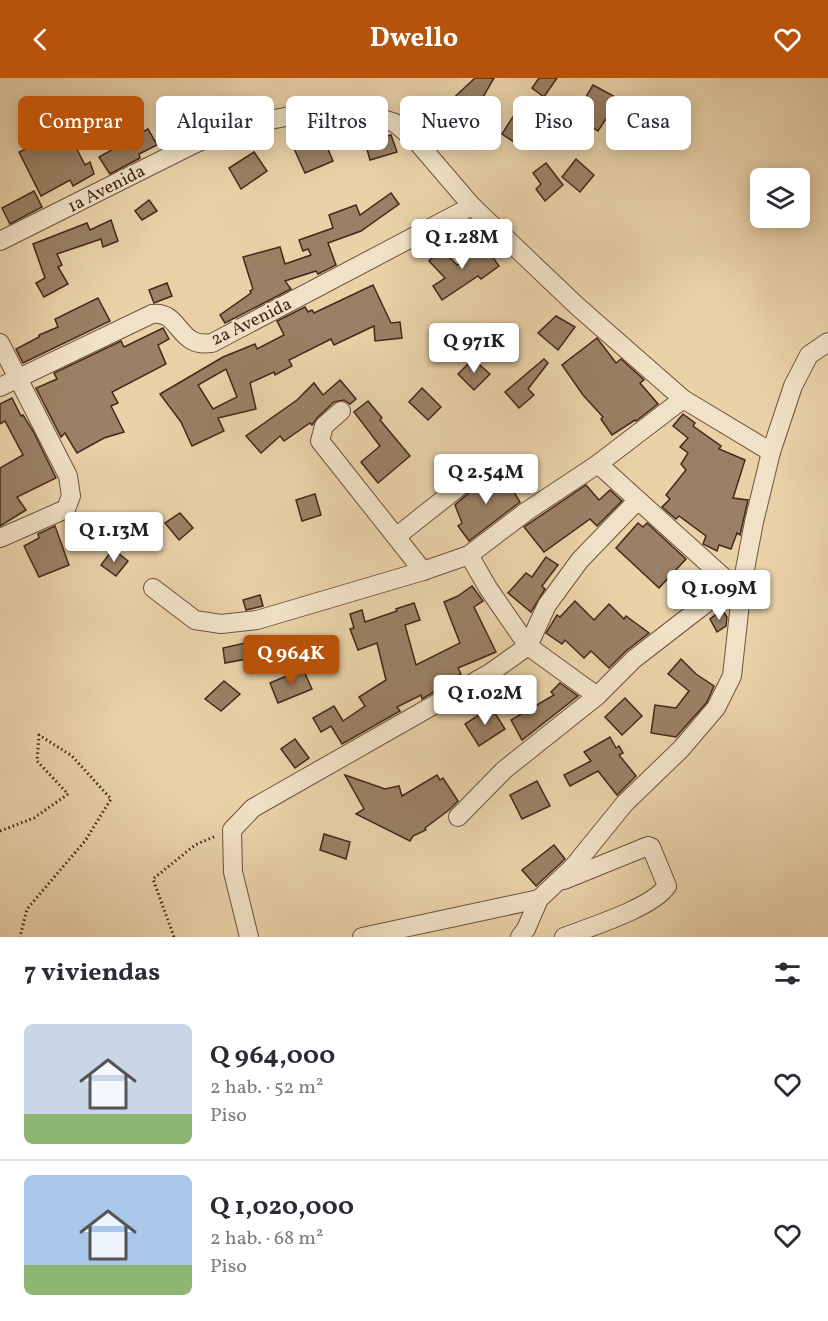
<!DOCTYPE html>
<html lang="es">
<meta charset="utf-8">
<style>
:root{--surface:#fff;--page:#f7f7f7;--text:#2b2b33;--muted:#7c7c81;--line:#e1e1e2;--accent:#b45309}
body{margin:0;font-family:Vollkorn,serif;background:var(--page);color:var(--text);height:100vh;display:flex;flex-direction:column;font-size:22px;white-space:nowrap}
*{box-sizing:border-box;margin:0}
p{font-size:20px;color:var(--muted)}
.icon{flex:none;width:33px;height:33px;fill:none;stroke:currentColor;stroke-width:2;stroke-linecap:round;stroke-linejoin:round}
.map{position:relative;height:859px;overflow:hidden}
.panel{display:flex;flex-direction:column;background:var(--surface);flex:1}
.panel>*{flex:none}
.top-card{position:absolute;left:18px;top:18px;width:792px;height:54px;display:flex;gap:12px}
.controls{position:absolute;left:750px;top:90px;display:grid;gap:12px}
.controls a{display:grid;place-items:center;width:60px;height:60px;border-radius:9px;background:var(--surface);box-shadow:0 3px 15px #0003;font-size:30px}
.price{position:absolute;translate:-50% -51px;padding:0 14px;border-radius:6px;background:#fff;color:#222;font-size:20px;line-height:39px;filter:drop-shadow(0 2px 3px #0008)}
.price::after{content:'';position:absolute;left:50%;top:36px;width:18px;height:14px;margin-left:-9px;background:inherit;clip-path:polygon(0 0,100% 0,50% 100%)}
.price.on{background:var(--accent);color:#fff}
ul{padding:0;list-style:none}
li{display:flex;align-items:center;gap:18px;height:150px;padding:0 24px}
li+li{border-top:2px solid var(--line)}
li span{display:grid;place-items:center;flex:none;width:168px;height:120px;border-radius:9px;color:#555}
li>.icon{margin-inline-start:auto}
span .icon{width:72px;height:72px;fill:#fffc;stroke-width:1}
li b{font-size:26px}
h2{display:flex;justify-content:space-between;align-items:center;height:72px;padding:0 24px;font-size:26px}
.tag{padding:0 21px;border-radius:9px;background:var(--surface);box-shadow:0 3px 15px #0003;font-size:21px;line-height:54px}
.tag.on{background:var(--accent);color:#fff}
header{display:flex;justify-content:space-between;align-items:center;height:78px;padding:0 24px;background:var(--accent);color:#fff;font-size:27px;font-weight:700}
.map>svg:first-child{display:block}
.building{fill:#9a8064;stroke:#44281a;stroke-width:1.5;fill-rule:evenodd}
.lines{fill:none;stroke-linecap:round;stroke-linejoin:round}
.minor-casing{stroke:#6d523e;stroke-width:20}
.path{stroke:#44281a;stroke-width:3;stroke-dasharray:1.5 3;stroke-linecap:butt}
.minor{stroke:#f1e1c6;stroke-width:18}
.labels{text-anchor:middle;stroke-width:5;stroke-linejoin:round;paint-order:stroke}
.street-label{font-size:18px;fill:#44281a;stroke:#f1e1c6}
</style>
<header><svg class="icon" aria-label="back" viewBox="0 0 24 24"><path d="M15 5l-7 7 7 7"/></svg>Dwello<svg class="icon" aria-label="heart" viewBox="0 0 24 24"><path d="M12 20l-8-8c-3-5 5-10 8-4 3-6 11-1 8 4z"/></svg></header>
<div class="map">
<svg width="828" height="859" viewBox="0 0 828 859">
<rect width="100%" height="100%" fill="#e9d1a8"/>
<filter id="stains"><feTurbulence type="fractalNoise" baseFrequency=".00333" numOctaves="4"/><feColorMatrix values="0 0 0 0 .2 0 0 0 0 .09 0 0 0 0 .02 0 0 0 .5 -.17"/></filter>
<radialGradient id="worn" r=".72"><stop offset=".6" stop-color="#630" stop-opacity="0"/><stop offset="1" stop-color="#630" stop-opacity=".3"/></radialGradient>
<g class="building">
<polygon points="475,0 494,0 483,19 493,25 478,50 453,35 446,27"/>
<polygon points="539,0 557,0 544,19 532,10"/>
<polygon points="593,7 619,21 598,53 572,36 581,23 583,24"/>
<polygon points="516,34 532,44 517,66 502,56"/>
<polygon points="354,43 365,47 367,55 325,64 333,83 305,95 292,66 290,54"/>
<polygon points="660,44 662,57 644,59 643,46"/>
<polygon points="121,48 129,61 148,51 157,67 139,76 140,80 110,96 99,79 117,69 108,56"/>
<polygon points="67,52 85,87 90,84 94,96 73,108 70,102 41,118 19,74"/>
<polygon points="391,57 397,74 370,82 365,64"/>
<polygon points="254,74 267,93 241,111 229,90"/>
<polygon points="576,81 594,97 580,114 562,99"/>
<polygon points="546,85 563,107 545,123 536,111 541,106 533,95"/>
<polygon points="34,113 42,129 10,146 2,130"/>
<polygon points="391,115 399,126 361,153 328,165 336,187 318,196 316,193 285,203 291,211 225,245 220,237 251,215 250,213 253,211 243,179 280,169 285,186 311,177 308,171 303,173 299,162 333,150 329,137 356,127 360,137"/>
<polygon points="149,122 157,133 142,142 135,133"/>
<polygon points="111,142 118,163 103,169 101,161 57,176 62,187 58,189 68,206 44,219 36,205 45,200 33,166 87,145 90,152"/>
<polygon points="484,167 499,188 481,201 478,198 442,222 433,208 445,200 429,183 441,171 457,187"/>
<polygon points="167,205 172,218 154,225 149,212"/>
<path d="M373,207L391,245L400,244L402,260L375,263L374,248L334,267L331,261L289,282L292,288L275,297L274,294L250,305L256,331L218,340L224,353L192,368L181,344L160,316L223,279L255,266L257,271L284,257L277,243L305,229L308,234L312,232L314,235ZM226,291L237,319L213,331L198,307Z"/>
<polygon points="98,220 110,243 23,285 16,271 39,259 39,257 58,249 55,241"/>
<polygon points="556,238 575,249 558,272 538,255"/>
<polygon points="163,250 169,261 158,267 166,286 112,314 118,325 111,328 124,354 104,360 77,375 65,355 61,359 36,310 57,301 54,295 121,263 124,269"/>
<polygon points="597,260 616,285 621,281 641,299 644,302 640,305 658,326 636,343 635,342 612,357 601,341 603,339 583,317 562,287"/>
<polygon points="473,281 490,296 474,312 458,296"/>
<polygon points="544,281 548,285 528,311 534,317 519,330 505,314"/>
<polygon points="340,302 356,321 350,326 344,322 334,324 317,340 312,347 310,345 284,363 280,358 261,375 246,358 297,322 314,305 323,317"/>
<polygon points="422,310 441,329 428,342 409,324"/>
<polygon points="12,320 21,338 23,337 33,353 56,400 17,419 26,432 0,448 0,390 23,377 5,343 0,346 0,326"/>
<polygon points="368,323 382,340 380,342 410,378 378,405 361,384 380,368 354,334"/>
<polygon points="683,336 695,345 693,348 721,368 719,371 745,382 733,420 748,422 740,457 737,455 731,471 719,467 717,473 703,466 706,458 679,438 676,441 662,429 670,421 666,417 686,392 681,386 688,375 680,369 688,360 673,348"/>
<polygon points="501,393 520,424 469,463 458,448 462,445 455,427 473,411"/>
<polygon points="586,407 599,422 610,412 622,423 597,448 590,441 544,474 524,449"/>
<polygon points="315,416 321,437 302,443 296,422"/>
<polygon points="180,435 193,450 179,462 165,445"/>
<polygon points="140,436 158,447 149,462 136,450"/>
<polygon points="638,445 643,449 647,445 686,481 659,510 616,470"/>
<polygon points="55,448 69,487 39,499 24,468 39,460 38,456"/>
<polygon points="113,471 128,483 116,498 101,487"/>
<polygon points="546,479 558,487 542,508 545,511 531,534 508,515 526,495 532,499"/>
<polygon points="472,508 483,523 474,529 496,574 458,590 461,596 441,606 442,609 422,621 421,617 397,629 400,633 342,666 331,648 321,654 313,640 334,628 343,643 365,628 359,619 386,602 377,565 358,572 350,551 354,550 350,536 362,532 365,544 397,533 396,531 414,525 420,542 405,547 416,587 460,565 444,524 458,518"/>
<polygon points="260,517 263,528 246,532 243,522"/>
<polygon points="575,523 594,542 609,526 624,541 626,538 649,555 626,573 609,590 591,573 584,580 565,562 562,566 546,555 557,537 560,539"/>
<polygon points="722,532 727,539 726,548 717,554 710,541"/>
<polygon points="245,565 294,567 295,572 288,573 287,585 262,584 262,578 225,585 223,570"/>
<polygon points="681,581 696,596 714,608 707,624 676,659 651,655 655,627 676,630 689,613 668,596"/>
<polygon points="303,591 312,611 278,625 270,605"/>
<polygon points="224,603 240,616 221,633 205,621"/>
<polygon points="560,605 578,618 522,662 511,642 554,617 551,614"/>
<polygon points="625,620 642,638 622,657 605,639"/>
<polygon points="491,629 505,651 479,668 465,646"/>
<polygon points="610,659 616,670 619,668 623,675 619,677 636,698 617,717 598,693 570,708 564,697 591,683 584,674"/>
<polygon points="295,661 309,680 295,690 281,671"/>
<polygon points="345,697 385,711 399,708 402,718 437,697 440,702 443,700 458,723 449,732 425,750 426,752 413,758 410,763 356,736 364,731"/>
<polygon points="537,703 550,728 522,741 510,717"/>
<polygon points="324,756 350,764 346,781 320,772"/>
<polygon points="554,767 565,781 536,808 522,792"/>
</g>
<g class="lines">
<defs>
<g id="minor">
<polyline points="0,163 194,66 233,49 327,31 353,31 395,45 418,65 472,128 577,228 683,321 771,374"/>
<polyline points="0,265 68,398 71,418 66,431 0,460"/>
<path d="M0,309L152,236C181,232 177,271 212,265L472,128"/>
<polyline points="341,333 324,348 320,363 423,493"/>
<polyline points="598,386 731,506 742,507"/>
<polyline points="397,458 464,405"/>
<polyline points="469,477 488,510 528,568 597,618"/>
<polyline points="153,510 195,542 221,546 257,542 423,493 469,477 527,433 598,386 683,321"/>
<polyline points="458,739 504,692 597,618 634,581 731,506"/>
<polyline points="249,859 233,794 232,752 253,730 490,595 528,568 547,527 580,482 637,423"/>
<polyline points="362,859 539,821"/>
<polyline points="520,859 526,851 539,821 573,789 625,725 681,671 716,630 732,598 742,507 754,444 771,374 793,308 809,277 828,264"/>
<path d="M564,859C590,849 652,830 667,808L651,769L648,768L564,802"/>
</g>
</defs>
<use href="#minor" class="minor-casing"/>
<g class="path">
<polyline points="0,753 34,740 68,716 37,683 39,657 72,678 111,721 85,763 27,831 20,859"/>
<polyline points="174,859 153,801 195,767 216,758"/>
</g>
<use href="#minor" class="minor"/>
</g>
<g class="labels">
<g class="street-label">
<text transform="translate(106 110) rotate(-27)" y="6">1a Avenida</text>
<text transform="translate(251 243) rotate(-26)" y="6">2a Avenida</text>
</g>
</g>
<rect width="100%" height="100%" filter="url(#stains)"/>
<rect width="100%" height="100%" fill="url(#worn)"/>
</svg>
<div class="controls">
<a><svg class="icon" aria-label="layers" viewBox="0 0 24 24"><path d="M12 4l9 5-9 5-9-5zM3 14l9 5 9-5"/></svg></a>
</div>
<b class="price" style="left:462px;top:192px">Q 1.28M</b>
<b class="price" style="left:474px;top:296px">Q 971K</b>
<b class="price" style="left:486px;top:427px">Q 2.54M</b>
<b class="price" style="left:114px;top:485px">Q 1.13M</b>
<b class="price" style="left:719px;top:543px">Q 1.09M</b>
<b class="price on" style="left:291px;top:608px">Q 964K</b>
<b class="price" style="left:485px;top:648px">Q 1.02M</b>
<div class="top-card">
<a class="tag on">Comprar</a>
<a class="tag">Alquilar</a>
<a class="tag">Filtros</a>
<a class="tag">Nuevo</a>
<a class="tag">Piso</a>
<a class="tag">Casa</a>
</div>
</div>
<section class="panel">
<h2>7 viviendas<svg class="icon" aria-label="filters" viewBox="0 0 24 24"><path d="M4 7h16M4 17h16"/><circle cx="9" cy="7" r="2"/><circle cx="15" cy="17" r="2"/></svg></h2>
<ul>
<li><span style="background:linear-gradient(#c9d6e8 75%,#8fb573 0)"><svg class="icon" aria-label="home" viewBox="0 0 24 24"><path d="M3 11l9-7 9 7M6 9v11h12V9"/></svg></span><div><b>Q 964,000</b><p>2 hab. · 52 m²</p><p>Piso</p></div><svg class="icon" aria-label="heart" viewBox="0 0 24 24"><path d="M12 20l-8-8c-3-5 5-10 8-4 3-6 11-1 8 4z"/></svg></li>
<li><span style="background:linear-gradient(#a9c7e8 75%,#8fb573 0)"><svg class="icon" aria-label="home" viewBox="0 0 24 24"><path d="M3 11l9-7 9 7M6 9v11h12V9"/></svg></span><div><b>Q 1,020,000</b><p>2 hab. · 68 m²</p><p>Piso</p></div><svg class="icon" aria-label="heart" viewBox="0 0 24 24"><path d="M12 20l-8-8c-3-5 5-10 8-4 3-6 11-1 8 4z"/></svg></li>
</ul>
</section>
